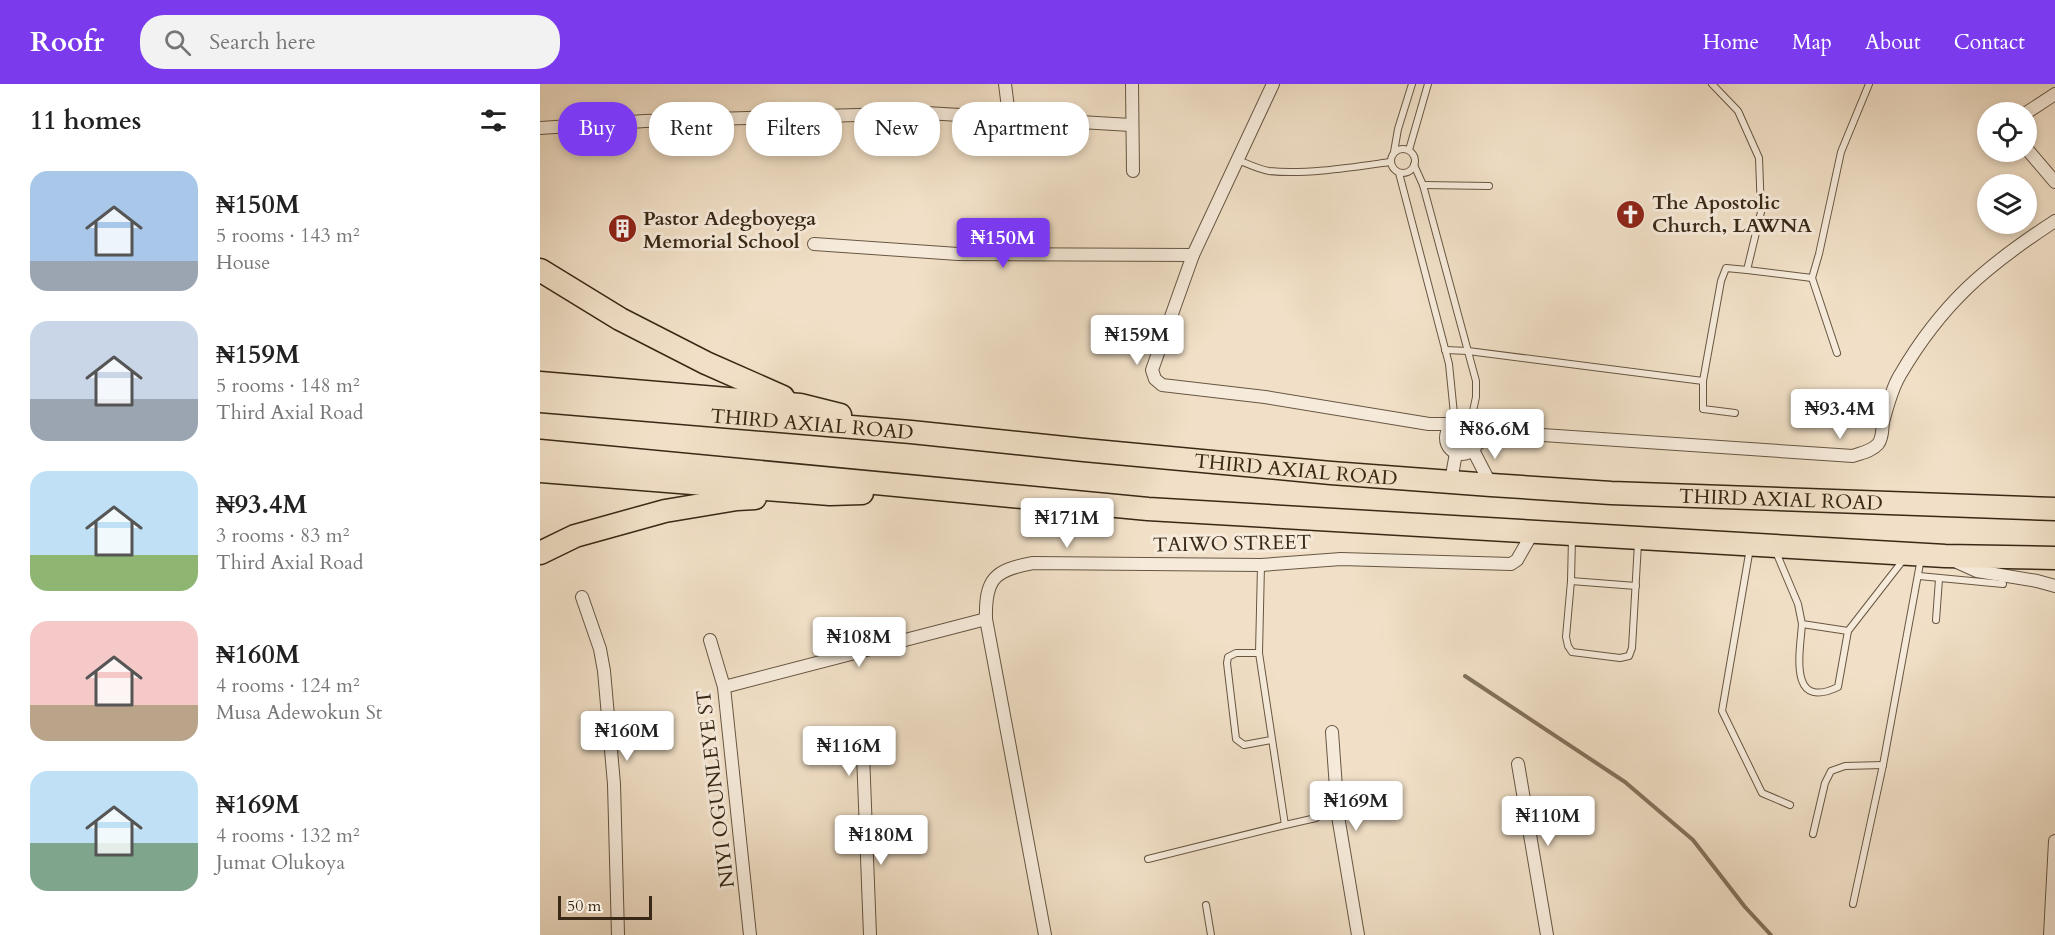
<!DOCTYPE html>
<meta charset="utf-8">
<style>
:root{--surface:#fff;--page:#f2f2f2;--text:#222;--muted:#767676;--accent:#7c3aed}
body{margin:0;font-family:Cardo,serif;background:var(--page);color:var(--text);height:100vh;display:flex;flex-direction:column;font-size:22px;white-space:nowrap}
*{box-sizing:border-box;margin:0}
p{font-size:20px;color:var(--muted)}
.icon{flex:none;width:33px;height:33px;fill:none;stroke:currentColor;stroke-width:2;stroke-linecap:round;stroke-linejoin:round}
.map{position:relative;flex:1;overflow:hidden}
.details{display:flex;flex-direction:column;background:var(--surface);width:540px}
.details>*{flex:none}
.guide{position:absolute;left:18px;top:18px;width:570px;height:54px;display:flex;gap:12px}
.tools{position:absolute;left:1437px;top:18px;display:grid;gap:12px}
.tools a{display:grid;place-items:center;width:60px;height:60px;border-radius:50%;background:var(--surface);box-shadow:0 3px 9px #0003;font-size:30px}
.scale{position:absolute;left:18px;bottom:15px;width:94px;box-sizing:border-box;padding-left:6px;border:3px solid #392815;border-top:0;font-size:16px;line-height:21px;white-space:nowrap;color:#392815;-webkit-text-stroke:4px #f6ebdb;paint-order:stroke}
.price{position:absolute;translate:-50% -51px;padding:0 14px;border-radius:6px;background:#fff;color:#222;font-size:20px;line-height:39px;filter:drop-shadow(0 2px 3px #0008)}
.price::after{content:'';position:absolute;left:50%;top:36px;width:18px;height:14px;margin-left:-9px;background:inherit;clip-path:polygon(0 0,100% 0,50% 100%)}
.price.active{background:var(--accent);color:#fff}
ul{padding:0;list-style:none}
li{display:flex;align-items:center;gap:18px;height:150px;padding:0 30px}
li span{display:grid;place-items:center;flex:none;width:168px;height:120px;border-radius:18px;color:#555}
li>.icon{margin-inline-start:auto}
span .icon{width:72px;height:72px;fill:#fffc;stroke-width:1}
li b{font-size:26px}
h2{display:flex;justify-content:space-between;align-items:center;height:72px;padding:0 30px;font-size:26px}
.tag{padding:0 21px;border-radius:24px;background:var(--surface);box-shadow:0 3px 9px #0003;font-size:21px;line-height:54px}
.tag.active{background:var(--accent);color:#fff}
header{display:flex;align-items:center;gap:36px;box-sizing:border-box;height:84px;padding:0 30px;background:var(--accent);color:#fff}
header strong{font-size:28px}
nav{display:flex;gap:33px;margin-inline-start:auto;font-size:21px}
.search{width:420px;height:54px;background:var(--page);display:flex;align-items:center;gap:15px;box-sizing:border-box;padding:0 21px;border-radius:24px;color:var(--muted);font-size:22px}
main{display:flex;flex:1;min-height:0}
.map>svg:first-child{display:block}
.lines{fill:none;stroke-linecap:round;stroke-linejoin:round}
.stream{stroke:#82715b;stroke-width:4}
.service-casing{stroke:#675642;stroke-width:8}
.minor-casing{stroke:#675642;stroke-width:14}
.motorway-casing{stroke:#392815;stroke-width:25}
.service{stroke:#f6ebdb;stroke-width:6}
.minor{stroke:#f6ebdb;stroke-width:12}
.motorway{stroke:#f1e0c7;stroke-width:22}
.labels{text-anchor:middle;stroke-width:6;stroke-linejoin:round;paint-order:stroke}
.poi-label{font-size:20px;font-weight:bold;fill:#392815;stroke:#f6ebdb;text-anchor:start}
.street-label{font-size:20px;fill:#392815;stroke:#f6ebdb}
</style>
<header>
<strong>Roofr</strong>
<div class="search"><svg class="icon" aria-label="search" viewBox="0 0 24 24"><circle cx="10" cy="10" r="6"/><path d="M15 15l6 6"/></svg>Search here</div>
<nav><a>Home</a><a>Map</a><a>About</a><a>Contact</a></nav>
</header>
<main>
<section class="details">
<h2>11 homes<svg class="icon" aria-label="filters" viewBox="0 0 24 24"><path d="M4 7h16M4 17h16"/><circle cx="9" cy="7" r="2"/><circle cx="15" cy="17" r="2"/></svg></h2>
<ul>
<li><span style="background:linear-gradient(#a9c7e8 75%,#9aa5b1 0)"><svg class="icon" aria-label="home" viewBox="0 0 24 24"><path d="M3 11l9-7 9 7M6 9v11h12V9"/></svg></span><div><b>₦150M</b><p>5 rooms · 143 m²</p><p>House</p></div></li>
<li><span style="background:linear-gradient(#c9d6e8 65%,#9aa5b1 0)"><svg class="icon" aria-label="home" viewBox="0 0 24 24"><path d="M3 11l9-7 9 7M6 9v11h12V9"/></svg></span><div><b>₦159M</b><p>5 rooms · 148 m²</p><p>Third Axial Road</p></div></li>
<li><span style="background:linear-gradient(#bfe0f5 70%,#8fb573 0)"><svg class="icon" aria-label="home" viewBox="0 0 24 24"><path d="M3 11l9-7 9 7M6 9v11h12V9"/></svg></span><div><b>₦93.4M</b><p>3 rooms · 83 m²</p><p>Third Axial Road</p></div></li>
<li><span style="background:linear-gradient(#f6c9c9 70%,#b9a48a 0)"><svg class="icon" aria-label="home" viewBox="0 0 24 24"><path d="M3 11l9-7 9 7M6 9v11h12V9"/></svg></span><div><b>₦160M</b><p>4 rooms · 124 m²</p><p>Musa Adewokun St</p></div></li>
<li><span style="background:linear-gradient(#bfe0f5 60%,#7fa58c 0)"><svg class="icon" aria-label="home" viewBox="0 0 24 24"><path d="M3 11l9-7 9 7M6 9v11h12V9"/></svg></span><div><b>₦169M</b><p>4 rooms · 132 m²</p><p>Jumat Olukoya</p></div></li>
</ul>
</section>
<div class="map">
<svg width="1515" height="851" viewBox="0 0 1515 851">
<rect width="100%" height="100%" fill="#f1e0c7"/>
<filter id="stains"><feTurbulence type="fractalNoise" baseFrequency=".00333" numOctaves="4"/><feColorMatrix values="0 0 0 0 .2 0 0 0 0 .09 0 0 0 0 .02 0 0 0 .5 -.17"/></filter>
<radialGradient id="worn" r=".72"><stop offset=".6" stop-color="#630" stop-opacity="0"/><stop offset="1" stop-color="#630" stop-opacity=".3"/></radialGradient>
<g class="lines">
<polyline class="stream" points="925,592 1085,698 1153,756 1205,823 1231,851"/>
<defs>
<g id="service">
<circle cx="863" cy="77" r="12"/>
<polyline points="869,66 888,0"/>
<polyline points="854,68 858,45 872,0"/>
<path d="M698,76C708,80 718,85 729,87C765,91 814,83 850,78"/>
<polyline points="874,81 883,101 936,297 936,313 930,341"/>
<polyline points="859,89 909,280 915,340"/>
<polyline points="883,101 949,102"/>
<polyline points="1207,186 1272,194 1279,170 1301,68 1329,0"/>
<polyline points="1272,194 1297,269"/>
<polyline points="905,266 928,267 1163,297 1181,197 1186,184 1207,186 1221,128 1219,74 1198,27 1172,0"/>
<polyline points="1163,297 1163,325 1195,329"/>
<polyline points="1032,454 1031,497 1026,553 1028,562 1032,568 1080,574 1089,572 1092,564 1098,459"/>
<polyline points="1210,464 1182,627 1222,709 1250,721"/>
<polyline points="1236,468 1258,520 1262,540 1308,547 1364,475"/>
<polyline points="1379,492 1463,500"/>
<polyline points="1031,497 1096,502"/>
<polyline points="1396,536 1399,495"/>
<path d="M1262,540C1260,568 1248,627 1298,603L1308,547"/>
<polyline points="719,569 696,569 688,573 687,579 696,655 704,661 731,656"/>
<polyline points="745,741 776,734"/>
<polyline points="1273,750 1285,699 1291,687 1305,682 1343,681"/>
<polyline points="608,775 745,741 719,569 721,481"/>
<polyline points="1313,820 1343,681 1381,474"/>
<polyline points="666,821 671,851"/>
</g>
<g id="minor">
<polyline points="465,0 469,32"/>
<polyline points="592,0 593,87"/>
<polyline points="733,0 653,171 612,286 615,295 622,301 725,313 889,340 915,340"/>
<polyline points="1486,29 1515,10"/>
<polyline points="0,44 105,37 386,29 591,41"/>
<polyline points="1486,64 1515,98"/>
<polyline points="274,160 418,170 653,171"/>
<circle cx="922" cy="354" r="16"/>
<path d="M930,341L974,349L1313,372C1321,369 1332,367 1338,360C1343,354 1342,345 1343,338C1347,323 1352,304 1360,291C1402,219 1446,182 1515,137"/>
<polyline points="937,359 970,350"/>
<polyline points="933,366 951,401"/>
<polyline points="911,397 916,369"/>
<polyline points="1417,478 1437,487 1497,497 1515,502"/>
<polyline points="42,513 60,565 64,587 74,700 78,851"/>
<polyline points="170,556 184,603 210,851"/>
<polyline points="184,603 446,535"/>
<polyline points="792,648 798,732 818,851"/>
<polyline points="323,670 330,851"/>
<polyline points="978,680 1007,851"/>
<path d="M505,851L446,535C445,495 454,486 493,479L721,481L801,475L971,480L977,476L993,448"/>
<polyline points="1510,851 1515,757"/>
</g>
<g id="motorway">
<polyline points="0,186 80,235 166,279 243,313"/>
<polyline points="0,299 260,321 300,331"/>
<path id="s1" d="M0,317L371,348L544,366L791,389L951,401L1071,409L1515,425"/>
<polyline points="0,367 608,425 1405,472 1515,474"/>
<polyline points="0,387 290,410 322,409"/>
<polyline points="0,469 35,452 125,427 197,415 215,414"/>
</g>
</defs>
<use href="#service" class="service-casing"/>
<use href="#minor" class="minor-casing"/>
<use href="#motorway" class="motorway-casing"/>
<use href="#service" class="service"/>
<use href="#minor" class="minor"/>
<use href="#motorway" class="motorway"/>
</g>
<defs>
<symbol id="church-disc" viewBox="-11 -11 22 22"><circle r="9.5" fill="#8f2418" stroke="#f6ebdb"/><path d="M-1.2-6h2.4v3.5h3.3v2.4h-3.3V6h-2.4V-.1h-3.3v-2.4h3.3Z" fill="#fff"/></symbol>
<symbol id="building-disc" viewBox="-11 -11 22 22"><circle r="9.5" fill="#8f2418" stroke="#f6ebdb"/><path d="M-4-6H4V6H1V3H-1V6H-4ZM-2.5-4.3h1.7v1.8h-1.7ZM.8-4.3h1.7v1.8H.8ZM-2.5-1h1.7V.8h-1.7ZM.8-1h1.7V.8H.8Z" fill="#fff"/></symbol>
</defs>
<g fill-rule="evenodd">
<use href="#church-disc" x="1074" y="114" width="33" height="33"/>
<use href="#building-disc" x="66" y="128" width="33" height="33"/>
</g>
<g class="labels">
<g class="poi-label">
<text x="1112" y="125">The Apostolic<tspan x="1112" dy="23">Church, LAWNA</tspan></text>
<text x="103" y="141">Pastor Adegboyega<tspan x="103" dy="23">Memorial School</tspan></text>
</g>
<g class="street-label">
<text dy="7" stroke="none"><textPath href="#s1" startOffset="273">THIRD AXIAL ROAD</textPath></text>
<text dy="7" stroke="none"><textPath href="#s1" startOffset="759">THIRD AXIAL ROAD</textPath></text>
<text dy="7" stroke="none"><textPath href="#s1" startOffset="1245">THIRD AXIAL ROAD</textPath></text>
<text transform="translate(692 459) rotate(-1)" y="7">TAIWO STREET</text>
<text transform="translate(175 705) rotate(-97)" y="7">NIYI OGUNLEYE ST</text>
</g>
</g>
<rect width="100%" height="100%" filter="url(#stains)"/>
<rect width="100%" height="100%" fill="url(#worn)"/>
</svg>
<div class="tools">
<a><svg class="icon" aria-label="locate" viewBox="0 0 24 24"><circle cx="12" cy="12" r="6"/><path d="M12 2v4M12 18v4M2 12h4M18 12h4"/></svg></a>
<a><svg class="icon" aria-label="layers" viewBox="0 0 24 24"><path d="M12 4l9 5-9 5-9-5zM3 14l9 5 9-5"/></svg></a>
</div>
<div class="scale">50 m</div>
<b class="price active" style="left:463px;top:185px">₦150M</b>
<b class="price" style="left:597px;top:282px">₦159M</b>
<b class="price" style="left:1300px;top:356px">₦93.4M</b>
<b class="price" style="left:955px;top:376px">₦86.6M</b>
<b class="price" style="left:527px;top:465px">₦171M</b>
<b class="price" style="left:319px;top:584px">₦108M</b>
<b class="price" style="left:87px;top:678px">₦160M</b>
<b class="price" style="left:309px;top:693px">₦116M</b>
<b class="price" style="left:816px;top:748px">₦169M</b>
<b class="price" style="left:1008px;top:763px">₦110M</b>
<b class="price" style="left:341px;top:782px">₦180M</b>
<div class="guide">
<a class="tag active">Buy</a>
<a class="tag">Rent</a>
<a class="tag">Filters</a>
<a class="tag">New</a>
<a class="tag">Apartment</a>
</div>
</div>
</main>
